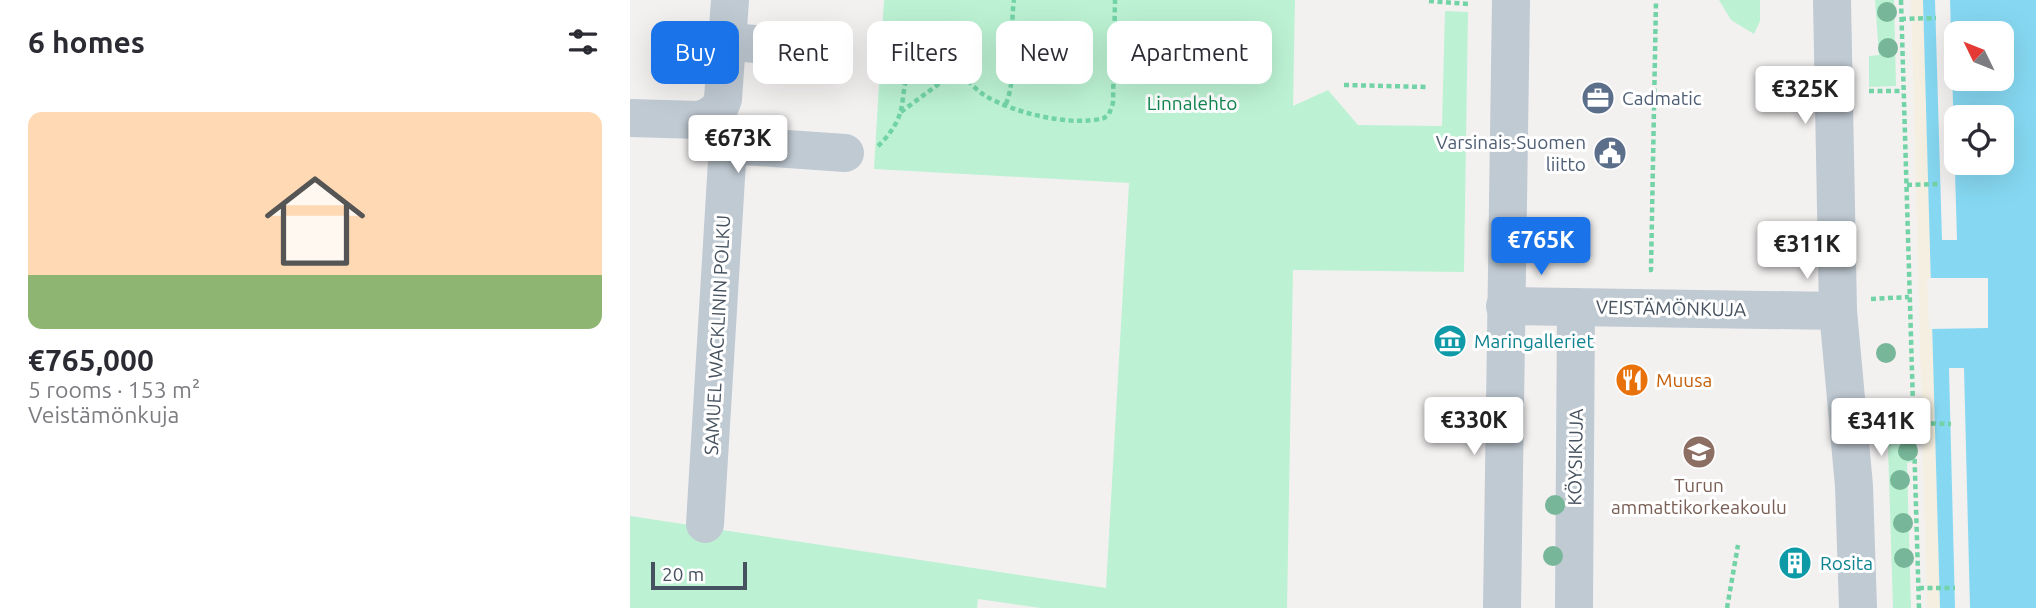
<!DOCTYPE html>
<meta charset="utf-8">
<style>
:root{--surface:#fff;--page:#f7f7f7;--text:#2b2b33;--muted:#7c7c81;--line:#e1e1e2;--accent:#1a73e8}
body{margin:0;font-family:Ubuntu,sans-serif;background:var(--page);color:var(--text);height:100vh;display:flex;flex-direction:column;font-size:26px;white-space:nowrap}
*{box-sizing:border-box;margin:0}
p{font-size:23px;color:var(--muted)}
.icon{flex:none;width:38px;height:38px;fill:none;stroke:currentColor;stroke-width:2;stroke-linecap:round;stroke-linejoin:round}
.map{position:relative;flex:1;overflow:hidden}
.drawer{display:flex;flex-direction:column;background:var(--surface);width:630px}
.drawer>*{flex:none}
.guide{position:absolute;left:21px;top:21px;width:665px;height:63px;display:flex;gap:14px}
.needle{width:46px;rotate:313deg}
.tools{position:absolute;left:1314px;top:21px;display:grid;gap:14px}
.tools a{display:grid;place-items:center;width:70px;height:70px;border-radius:14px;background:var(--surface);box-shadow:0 7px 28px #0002;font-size:35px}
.scale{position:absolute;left:21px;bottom:18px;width:96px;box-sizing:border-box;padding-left:7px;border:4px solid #46525f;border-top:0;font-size:19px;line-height:24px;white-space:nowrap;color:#46525f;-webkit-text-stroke:5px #fff;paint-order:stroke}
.price{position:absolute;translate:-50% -60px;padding:0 16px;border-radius:7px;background:#fff;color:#222;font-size:23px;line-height:46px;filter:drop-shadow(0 2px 4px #0008)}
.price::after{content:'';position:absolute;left:50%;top:42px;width:21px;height:16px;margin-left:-10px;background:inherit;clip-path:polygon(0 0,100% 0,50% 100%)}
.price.on{background:var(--accent);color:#fff}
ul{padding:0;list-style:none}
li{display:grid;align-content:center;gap:14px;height:371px;padding:0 28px}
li+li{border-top:2px solid var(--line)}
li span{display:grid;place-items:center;height:217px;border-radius:14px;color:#555}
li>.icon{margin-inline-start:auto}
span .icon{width:126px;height:126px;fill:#fffc;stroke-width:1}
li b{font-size:30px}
h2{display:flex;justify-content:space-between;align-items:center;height:84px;padding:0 28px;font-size:30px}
.tag{padding:0 24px;border-radius:14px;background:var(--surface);box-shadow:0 7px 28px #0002;font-size:24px;line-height:63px}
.tag.on{background:var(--accent);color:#fff}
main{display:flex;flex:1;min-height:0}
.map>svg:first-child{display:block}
.green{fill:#bcf2d3}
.sand{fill:#f4efe0}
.water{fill:#86d8f2;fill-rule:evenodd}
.pier{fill:#f3f0f0}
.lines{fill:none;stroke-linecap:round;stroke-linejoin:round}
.path{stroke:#72d3a6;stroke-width:4.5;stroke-dasharray:5 3.5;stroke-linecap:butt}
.minor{stroke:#c0cad3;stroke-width:38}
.tree{fill:#77b698}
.labels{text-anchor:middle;stroke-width:6;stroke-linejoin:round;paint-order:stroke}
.service-label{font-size:19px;fill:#4e5e75;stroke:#fff;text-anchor:start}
.park-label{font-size:19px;fill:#118650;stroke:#fff}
.street-label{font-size:19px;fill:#46525f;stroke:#fff}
.culture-label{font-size:19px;fill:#0d838f;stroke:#fff;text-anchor:start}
.food-label{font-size:19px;fill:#c56008;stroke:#fff;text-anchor:start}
.education-label{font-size:19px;fill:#785e54;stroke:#fff}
</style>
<main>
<section class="drawer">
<h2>6 homes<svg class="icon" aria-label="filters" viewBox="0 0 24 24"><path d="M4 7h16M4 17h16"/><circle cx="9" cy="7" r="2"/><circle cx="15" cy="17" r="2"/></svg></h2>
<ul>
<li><span style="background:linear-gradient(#ffd9b3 75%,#8fb573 0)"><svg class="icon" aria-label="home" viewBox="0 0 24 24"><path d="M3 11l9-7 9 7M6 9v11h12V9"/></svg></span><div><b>€765,000</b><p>5 rooms · 153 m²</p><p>Veistämönkuja</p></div></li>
</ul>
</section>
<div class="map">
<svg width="1406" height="608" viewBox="0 0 1406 608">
<rect width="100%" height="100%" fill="#f3f0f0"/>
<g class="green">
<polygon points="254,0 665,0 663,106 698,90 728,125 812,126 815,11 838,12 834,272 663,270 657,608 411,608 348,599 347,608 0,608 0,516 476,588 499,183 244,169"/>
<polygon points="1089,0 1130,0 1130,21 1124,34 1101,20"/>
<polygon points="1245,0 1264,0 1266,86 1239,87 1239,56 1249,55"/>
<polygon points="1257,414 1276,414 1276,441 1282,441 1282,462 1277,463 1281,608 1263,608"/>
</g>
<polygon class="sand" points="1281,0 1293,0 1310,608 1297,608"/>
<path class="water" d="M1293,0H1406V608H1310ZM1326,33H1372V79H1326ZM1326,117H1372V163H1326Z"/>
<g class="pier">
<polygon points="1305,0 1320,0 1327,240 1312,240"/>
<polygon points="1297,278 1358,278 1358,328 1299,329"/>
<polygon points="1319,368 1334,368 1340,608 1325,608"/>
</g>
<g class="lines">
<g class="path">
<polyline points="1271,0 1289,608"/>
<polyline points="799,1 839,4"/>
<polyline points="1271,19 1306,18"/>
<polyline points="714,85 797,87"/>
<polyline points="1239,91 1273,91"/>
<path d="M376,104C388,73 379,35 384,0"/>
<polyline points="271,112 326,71"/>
<path d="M248,146C258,137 268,123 271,110C275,92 273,67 291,56C296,53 306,51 311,54C324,62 339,85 354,95C383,113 441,127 474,118L479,114L483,103L485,0"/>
<polyline points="1277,185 1311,184"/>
<polyline points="1019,270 1021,270 1026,0"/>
<polyline points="1241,299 1279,297"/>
<polyline points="1284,423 1321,424"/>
<polyline points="1289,588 1325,588"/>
<polyline points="1097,608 1108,545"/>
</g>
<g class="minor">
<polyline points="1202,0 1208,311 1224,486 1228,608"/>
<polyline points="97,42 142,45"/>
<polyline points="78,117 89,109 93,99 100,0"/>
<polyline points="0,118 69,120 78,117 98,145 215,153"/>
<polyline points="875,306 1208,311"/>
<polyline points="75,524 98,145"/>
<polyline points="872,608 881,0"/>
<polyline points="944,608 946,307"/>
</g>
</g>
<g class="tree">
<circle cx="1257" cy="12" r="10"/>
<circle cx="1258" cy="48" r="10"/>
<circle cx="1256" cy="353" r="10"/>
<circle cx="1278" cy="451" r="10"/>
<circle cx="1270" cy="480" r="10"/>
<circle cx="925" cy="505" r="10"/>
<circle cx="1273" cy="523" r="10"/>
<circle cx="923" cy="556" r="10"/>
<circle cx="1274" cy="558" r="10"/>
</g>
<defs>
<symbol id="office-disc" viewBox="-11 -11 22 22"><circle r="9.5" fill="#5c6f8a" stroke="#fff"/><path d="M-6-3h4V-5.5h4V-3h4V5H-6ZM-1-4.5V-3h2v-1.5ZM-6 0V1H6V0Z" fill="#fff"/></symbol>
<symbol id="civic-disc" viewBox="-11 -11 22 22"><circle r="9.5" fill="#5c6f8a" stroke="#fff"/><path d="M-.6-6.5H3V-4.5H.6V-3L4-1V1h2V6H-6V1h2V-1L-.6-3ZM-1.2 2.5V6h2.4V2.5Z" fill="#fff"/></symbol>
<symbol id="museum-disc" viewBox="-11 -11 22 22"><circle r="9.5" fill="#0f9aa8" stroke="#fff"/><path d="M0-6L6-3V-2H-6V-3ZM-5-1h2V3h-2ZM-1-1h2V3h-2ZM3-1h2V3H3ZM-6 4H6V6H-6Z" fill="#fff"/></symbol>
<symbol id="restaurant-disc" viewBox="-11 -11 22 22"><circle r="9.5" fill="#e8710a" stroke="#fff"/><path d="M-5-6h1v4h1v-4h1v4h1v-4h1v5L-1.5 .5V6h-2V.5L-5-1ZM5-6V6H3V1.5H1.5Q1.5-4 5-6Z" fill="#fff"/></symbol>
<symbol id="university-disc" viewBox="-11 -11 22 22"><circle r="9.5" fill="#8d6e63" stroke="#fff"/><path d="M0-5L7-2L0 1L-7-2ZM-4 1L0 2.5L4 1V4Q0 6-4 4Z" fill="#fff"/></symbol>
<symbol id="building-disc" viewBox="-11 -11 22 22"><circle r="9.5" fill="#0f9aa8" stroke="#fff"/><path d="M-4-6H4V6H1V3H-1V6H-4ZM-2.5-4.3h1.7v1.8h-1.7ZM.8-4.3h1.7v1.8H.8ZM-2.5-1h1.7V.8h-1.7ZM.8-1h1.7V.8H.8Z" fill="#fff"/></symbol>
</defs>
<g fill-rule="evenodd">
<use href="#office-disc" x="949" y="79" width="38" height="38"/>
<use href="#civic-disc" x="961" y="134" width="38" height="38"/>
<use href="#museum-disc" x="801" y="322" width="38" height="38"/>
<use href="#restaurant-disc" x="983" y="361" width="38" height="38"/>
<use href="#university-disc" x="1050" y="433" width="38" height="38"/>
<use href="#building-disc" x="1146" y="544" width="38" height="38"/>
</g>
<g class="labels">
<g class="service-label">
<text x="992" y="105">Cadmatic</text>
<text x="956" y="149" text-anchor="end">Varsinais-Suomen<tspan x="956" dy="22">liitto</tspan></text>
</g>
<g class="park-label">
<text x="562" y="110">Linnalehto</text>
</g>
<g class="street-label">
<text transform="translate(1041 308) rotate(1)" y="7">VEISTÄMÖNKUJA</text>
<text transform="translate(87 335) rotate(-87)" y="7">SAMUEL WACKLININ POLKU</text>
<text transform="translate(945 457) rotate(-89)" y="7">KÖYSIKUJA</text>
</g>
<g class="culture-label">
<text x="844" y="348">Maringalleriet</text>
<text x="1190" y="570">Rosita</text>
</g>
<g class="food-label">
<text x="1026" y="387">Muusa</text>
</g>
<g class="education-label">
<text x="1069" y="492">Turun<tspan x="1069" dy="22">ammattikorkeakoulu</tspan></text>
</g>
</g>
</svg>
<div class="tools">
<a><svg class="needle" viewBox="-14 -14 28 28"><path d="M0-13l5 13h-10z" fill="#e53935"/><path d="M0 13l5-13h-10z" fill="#7c7c81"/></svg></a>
<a><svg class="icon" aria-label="locate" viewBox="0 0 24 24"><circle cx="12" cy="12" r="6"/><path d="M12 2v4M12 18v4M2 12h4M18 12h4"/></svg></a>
</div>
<div class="scale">20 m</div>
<b class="price" style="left:1175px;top:126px">€325K</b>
<b class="price" style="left:108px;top:175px">€673K</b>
<b class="price on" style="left:911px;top:277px">€765K</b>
<b class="price" style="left:1177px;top:281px">€311K</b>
<b class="price" style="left:844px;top:457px">€330K</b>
<b class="price" style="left:1251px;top:458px">€341K</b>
<div class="guide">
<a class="tag on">Buy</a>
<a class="tag">Rent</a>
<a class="tag">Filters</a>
<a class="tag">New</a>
<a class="tag">Apartment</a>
</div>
</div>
</main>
